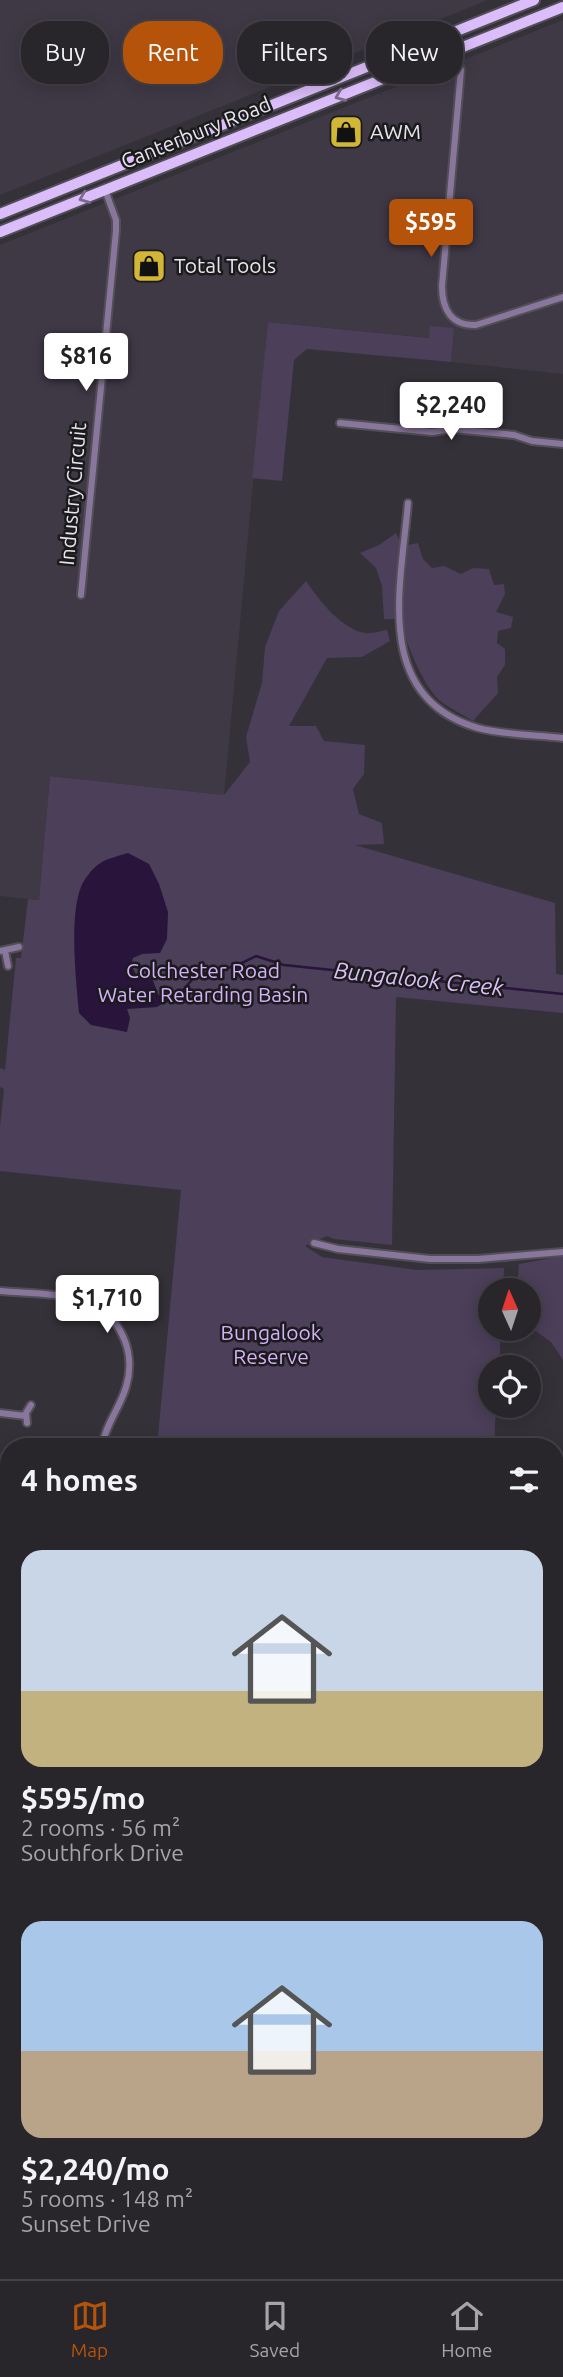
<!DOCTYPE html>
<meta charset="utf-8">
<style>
:root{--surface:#28252b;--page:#302d33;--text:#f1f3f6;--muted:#a5a5a9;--line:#444247;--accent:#b45309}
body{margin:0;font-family:Ubuntu,sans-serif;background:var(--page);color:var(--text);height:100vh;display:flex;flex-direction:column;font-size:26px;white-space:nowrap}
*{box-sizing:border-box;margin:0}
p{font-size:23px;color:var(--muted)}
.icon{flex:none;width:38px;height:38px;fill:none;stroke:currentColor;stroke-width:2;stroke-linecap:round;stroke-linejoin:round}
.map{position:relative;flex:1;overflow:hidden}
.panel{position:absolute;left:0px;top:1438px;width:564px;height:842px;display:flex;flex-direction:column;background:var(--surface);border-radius:28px 28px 0 0;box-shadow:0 4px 18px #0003,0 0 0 2px var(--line)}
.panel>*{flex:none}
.hud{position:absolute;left:21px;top:21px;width:522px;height:63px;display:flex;gap:14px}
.needle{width:46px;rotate:357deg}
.controls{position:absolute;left:478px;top:1278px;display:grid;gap:14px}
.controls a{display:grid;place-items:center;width:63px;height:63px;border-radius:50%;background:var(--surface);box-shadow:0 4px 18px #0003,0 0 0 2px var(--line);font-size:35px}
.price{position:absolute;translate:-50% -60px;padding:0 16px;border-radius:7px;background:#fff;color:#222;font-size:23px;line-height:46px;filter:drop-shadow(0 2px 4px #0008)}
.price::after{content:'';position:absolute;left:50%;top:42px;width:21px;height:16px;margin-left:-10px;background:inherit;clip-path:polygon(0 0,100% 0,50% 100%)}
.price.current{background:var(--accent);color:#fff}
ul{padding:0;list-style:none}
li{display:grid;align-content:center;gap:14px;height:371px;padding:0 21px}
li span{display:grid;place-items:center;height:217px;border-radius:21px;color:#555}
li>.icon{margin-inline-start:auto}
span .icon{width:126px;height:126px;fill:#fffc;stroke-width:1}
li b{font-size:30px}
h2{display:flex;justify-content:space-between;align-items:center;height:84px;padding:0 21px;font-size:30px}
.pill{padding:0 24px;border-radius:28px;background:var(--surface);box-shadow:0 4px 18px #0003,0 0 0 2px var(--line);font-size:24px;line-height:63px}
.pill.current{background:var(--accent);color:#fff}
.tabs{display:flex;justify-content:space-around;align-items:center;height:98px;border-top:2px solid var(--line);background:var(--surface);font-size:19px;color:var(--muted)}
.tabs a{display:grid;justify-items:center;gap:4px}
.tabs .current{color:var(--accent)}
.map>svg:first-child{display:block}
.built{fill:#3f3946}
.green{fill:#4b3f59}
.water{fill:#29143b}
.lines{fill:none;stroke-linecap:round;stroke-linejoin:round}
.stream{stroke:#29143b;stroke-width:2.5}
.minor-casing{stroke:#514e55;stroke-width:10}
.primary-casing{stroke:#514e55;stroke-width:14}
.minor{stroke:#89769c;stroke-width:6}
.primary{stroke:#dbbdfb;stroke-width:10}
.oneway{stroke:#7b6c8c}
.labels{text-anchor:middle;stroke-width:5;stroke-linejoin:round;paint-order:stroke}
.poi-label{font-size:21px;fill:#e7e5ea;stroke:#1b1a1d;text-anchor:start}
.street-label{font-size:21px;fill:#e7e5ea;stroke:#1b1a1d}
.park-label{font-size:21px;fill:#d4b1f8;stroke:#1b1a1d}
.water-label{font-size:23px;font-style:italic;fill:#dabef7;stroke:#1b1a1d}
</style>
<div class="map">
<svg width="563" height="2279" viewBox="0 0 563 2279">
<rect width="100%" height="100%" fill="#353139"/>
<g class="built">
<polygon points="0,0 488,0 0,195"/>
<polygon points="563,20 563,374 451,362 452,340 268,322 224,795 50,776 39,900 0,896 0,245"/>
</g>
<g class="green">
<polygon points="268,322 429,338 430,326 454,328 451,362 307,349 294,360 282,481 252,478"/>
<path d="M396,533L402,546L418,543L423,559L432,568L444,566L461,574L473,568L489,569L494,585L504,584L505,594L496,612L513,617L511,628L498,631L497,643L505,649V665L497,677L498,693L473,721C462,714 449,708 439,700C423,685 404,640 401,619H384L382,586L376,568L360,553L379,545Z"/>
<path d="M306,581C319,600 341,629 365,633C372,634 380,631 387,630L390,641L362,657L327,658L289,726H316L324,741L365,745L364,774L353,789L359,814L382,823L384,844L355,845L555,903L556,974L563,975V1013L396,997L392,1245L334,1239L327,1236L305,1246L322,1257L417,1270L504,1268L503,1290H490V1328H501L499,1367H490V1405H496L494,1447H157L181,1190L0,1171V1127L4,1089L0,1087V1068L5,1070L16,958H21L28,899L39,900L50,776L224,795L250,762L246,737L262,683L265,647L279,611Z"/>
<polygon points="563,1256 563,1360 551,1342 529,1326 528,1290 517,1290 519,1264"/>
<polygon points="563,1468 563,1600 555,1599 555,1470"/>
</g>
<path class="water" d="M128,853L149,864L159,884L168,912L167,939L160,953L142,954L133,958L131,965L136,974L152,978L158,994L165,1002L157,1007L127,1009L130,1018L127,1032L91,1025L79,1013C76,980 69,917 81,887C84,879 94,866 102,862C109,858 119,856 128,853Z"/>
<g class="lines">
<path class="stream" d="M165,1002L178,996L196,975C217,972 238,966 256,956L284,965L563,994"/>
<defs>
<g id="minor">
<path d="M454,51L461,70L442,286C442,309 451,326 476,325L563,297"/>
<polyline points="340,423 432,432 453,429 514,435 532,441 563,444"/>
<path d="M408,503C401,586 372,697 478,728C505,735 536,735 563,738"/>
<polyline points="81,595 116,231 116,220 105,190"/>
<polyline points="0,951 19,947"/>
<polyline points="5,951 8,966"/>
<polyline points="314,1243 338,1249 430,1259 478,1259 563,1252"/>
<path d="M0,1291C25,1293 52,1293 76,1298C116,1307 138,1348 126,1387C120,1408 105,1425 102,1447"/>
<polyline points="0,1413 26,1416"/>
<polyline points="27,1423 26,1413 31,1405"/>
<polyline points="555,1697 563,1697"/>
<polyline points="0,1738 9,1740"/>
<polyline points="555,1803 563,1804"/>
<polyline points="0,1895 9,1896"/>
<polyline points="555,1908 563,1909"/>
<polyline points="0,2080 9,2085"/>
<polyline points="341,2272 399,2279"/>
<polyline points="18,2279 30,2272"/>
<polyline points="472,2279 476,2274"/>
</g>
<g id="primary">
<polyline points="0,214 534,0"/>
<polyline points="0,232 563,7"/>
</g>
</defs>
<use href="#minor" class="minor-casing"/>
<use href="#primary" class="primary-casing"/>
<use href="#minor" class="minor"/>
<use href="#primary" class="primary"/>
</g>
<defs><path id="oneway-chevron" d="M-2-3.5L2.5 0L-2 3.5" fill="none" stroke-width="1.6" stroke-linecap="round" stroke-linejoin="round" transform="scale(1.75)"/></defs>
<g class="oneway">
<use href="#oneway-chevron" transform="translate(340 96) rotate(158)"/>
<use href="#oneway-chevron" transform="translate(84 198) rotate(158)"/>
</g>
<defs>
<symbol id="shop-square" viewBox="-11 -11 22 22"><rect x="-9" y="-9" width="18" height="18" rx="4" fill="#d2b736" stroke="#1b1a1d"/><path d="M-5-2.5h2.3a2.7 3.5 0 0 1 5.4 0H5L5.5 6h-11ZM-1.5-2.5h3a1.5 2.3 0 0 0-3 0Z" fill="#111"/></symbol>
</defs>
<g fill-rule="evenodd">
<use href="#shop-square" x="327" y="113" width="38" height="38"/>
<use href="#shop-square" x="130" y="247" width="38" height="38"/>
</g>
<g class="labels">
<g class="poi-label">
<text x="370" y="139">AWM</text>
<text x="174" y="273">Total Tools</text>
</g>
<g class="street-label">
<text transform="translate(196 133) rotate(-22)" y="7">Canterbury Road</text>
<text transform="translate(73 494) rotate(-85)" y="7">Industry Circuit</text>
</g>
<g class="park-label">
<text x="203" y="978">Colchester Road<tspan x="203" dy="24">Water Retarding Basin</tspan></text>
<text x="271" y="1340">Bungalook<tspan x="271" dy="24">Reserve</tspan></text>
</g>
<g class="water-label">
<text transform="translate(419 979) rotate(6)" y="8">Bungalook Creek</text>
</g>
</g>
</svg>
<div class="controls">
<a><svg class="needle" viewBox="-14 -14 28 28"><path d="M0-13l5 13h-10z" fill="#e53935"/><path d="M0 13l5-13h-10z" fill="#a5a5a9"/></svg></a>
<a><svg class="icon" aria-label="locate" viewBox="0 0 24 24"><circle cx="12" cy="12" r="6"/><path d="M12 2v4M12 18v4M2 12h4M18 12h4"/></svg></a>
</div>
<b class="price current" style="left:431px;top:259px">$595</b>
<b class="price" style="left:86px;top:393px">$816</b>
<b class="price" style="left:451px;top:442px">$2,240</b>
<b class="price" style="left:107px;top:1335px">$1,710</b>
<div class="hud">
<a class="pill">Buy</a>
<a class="pill current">Rent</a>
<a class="pill">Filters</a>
<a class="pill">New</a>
</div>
<section class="panel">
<h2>4 homes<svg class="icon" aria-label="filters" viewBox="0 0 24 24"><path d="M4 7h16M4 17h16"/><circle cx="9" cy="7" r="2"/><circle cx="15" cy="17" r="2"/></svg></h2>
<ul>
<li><span style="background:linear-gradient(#c9d6e8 65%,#c2b280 0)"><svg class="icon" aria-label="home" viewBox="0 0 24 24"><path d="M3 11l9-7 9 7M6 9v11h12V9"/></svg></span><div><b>$595/mo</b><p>2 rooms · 56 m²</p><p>Southfork Drive</p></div></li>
<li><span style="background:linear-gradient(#a9c7e8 60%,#b9a48a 0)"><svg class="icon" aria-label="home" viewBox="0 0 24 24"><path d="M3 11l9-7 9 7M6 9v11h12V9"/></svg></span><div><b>$2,240/mo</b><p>5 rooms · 148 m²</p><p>Sunset Drive</p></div></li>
</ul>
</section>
</div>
<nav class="tabs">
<a class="current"><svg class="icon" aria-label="map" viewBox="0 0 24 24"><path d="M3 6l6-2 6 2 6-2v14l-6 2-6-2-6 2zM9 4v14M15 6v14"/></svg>Map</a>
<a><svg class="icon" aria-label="saved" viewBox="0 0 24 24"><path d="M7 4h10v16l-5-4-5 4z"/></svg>Saved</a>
<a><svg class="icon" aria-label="home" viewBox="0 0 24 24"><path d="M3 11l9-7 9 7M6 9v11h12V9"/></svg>Home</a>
</nav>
